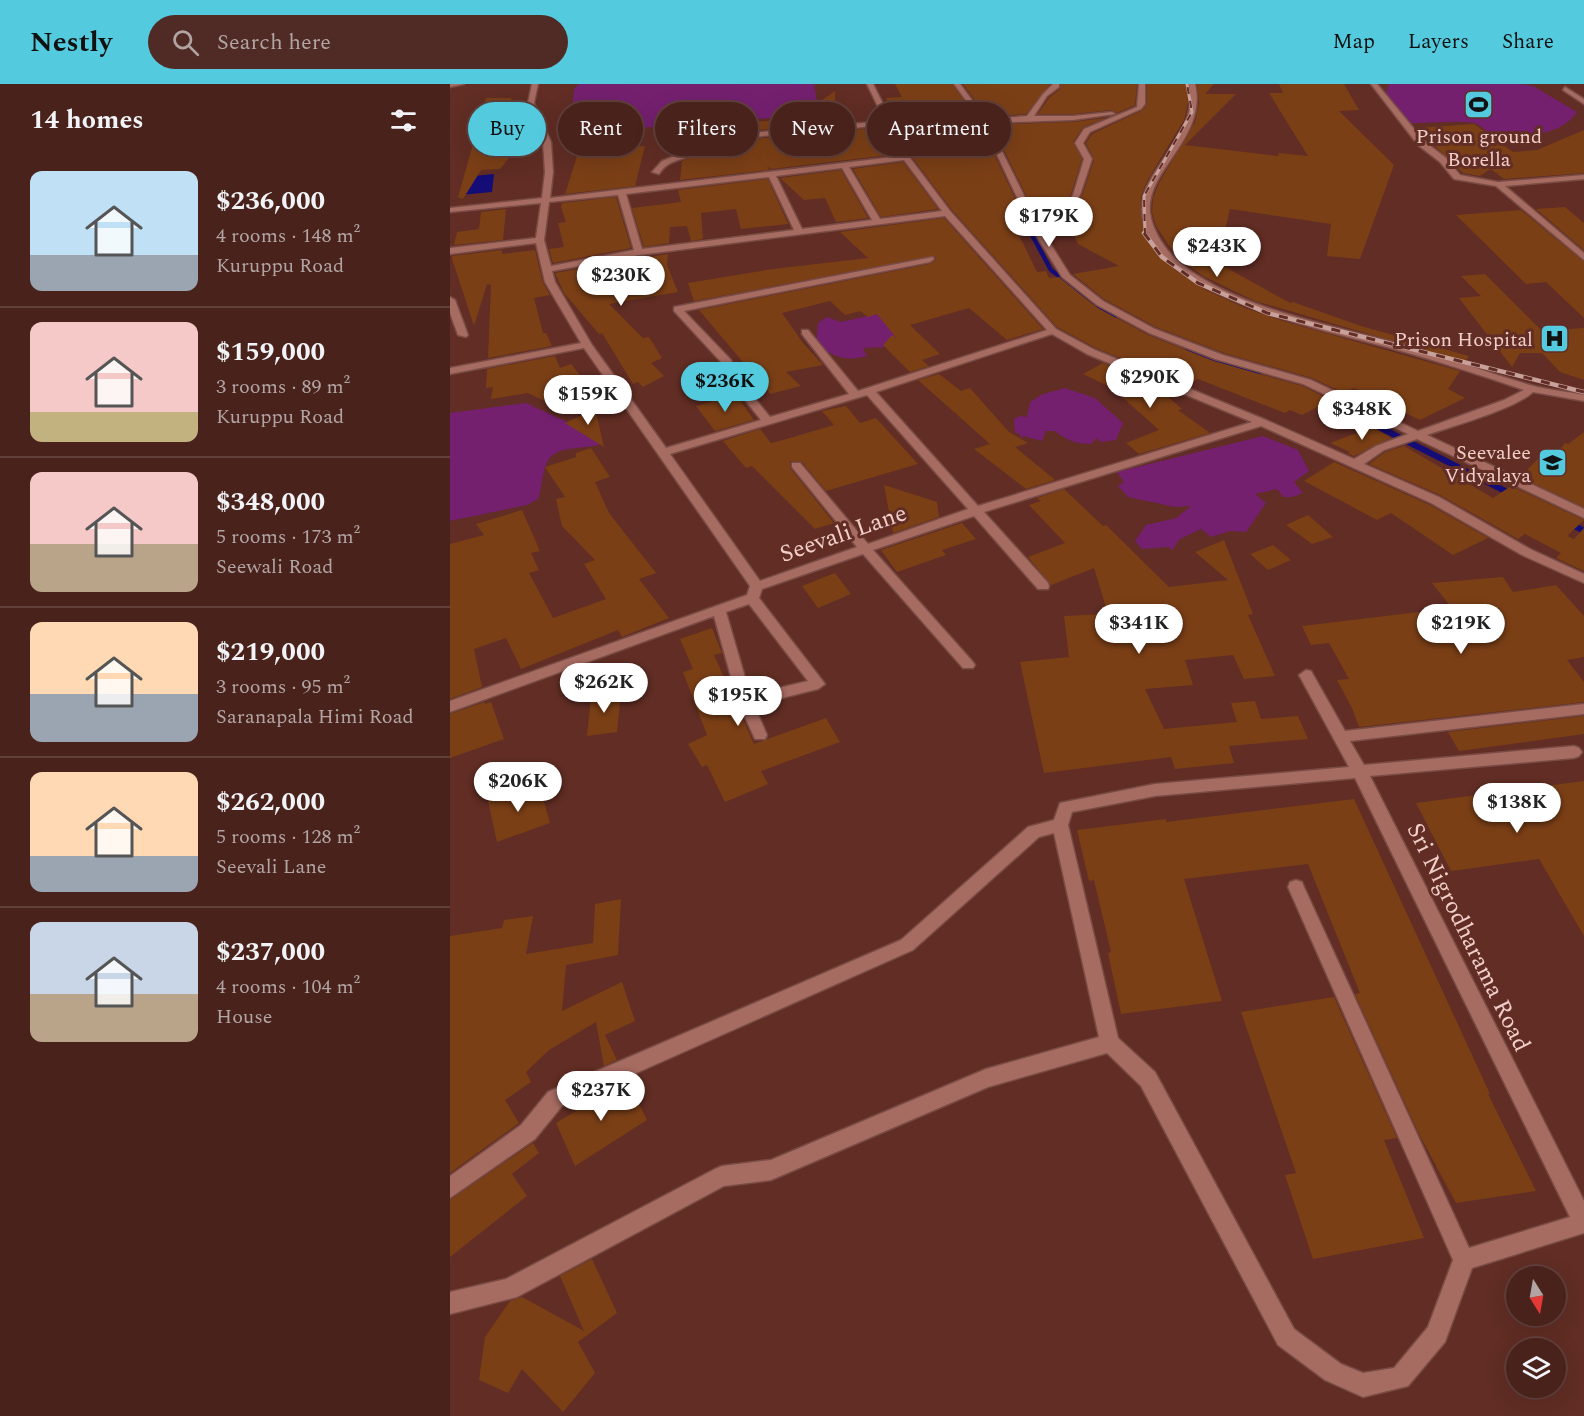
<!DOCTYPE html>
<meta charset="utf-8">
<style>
:root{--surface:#49221b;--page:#502a24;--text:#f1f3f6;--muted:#b1a4a3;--line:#613f3a;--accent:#54cade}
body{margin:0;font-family:Spectral,serif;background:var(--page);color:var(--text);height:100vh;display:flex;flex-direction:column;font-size:22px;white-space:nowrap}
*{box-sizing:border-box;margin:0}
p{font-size:20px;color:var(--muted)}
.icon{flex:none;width:33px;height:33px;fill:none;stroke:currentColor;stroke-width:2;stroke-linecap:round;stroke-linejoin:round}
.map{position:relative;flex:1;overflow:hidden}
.sheet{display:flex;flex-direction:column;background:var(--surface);width:450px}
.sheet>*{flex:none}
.guide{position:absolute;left:18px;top:18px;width:570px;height:54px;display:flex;gap:12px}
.needle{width:39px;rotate:169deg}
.fabs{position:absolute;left:1056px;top:1182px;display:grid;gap:12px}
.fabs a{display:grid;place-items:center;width:60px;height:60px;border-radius:50%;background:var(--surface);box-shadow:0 6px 24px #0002,0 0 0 2px var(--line);font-size:30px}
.price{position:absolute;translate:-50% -51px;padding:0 14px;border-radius:21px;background:#fff;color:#222;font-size:20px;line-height:39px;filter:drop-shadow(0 2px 3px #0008)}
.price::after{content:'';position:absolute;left:50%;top:36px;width:18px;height:14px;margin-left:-9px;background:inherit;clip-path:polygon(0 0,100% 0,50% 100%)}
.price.on{background:var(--accent);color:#111}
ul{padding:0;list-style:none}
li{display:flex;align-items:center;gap:18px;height:150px;padding:0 30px}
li+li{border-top:2px solid var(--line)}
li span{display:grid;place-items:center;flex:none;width:168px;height:120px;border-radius:12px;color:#555}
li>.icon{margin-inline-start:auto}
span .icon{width:72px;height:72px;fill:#fffc;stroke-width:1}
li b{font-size:26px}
h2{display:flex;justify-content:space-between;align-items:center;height:72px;padding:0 30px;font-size:26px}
.tag{padding:0 21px;border-radius:27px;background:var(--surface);box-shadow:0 6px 24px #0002,0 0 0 2px var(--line);font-size:21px;line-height:54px}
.tag.on{background:var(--accent);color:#111}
header{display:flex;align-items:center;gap:36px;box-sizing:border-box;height:84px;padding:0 30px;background:var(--accent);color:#111}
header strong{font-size:28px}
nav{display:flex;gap:33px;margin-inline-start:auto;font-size:21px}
.search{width:420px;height:54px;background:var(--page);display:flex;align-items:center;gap:15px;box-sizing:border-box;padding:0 21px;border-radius:33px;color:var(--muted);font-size:22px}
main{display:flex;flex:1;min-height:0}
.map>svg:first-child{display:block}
.green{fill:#74206f}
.water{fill:#140d77}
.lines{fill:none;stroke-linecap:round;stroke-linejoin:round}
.stream-far2{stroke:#140d77;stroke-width:4}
.stream-far1{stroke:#140d77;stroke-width:4.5}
.stream{stroke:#140d77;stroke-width:6}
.building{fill:#7b3f16}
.minor-casing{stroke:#784b44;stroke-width:3}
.minor{fill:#a66b61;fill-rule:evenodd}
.rail-far1-casing{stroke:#c8a19a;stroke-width:3}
.rail-casing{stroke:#c8a19a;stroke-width:4.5}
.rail-far1{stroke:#612d24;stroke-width:2;stroke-dasharray:7;stroke-linecap:butt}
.rail{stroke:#612d24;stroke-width:3;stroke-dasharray:9;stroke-linecap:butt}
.labels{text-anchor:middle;stroke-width:6;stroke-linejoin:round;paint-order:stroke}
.far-poi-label{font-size:20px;fill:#f1cfc9;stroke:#612d24;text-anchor:end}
.street-label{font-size:24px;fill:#f1cfc9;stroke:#612d24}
</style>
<header>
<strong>Nestly</strong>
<div class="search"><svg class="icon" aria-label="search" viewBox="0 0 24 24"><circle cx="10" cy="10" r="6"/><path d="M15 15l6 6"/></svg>Search here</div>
<nav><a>Map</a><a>Layers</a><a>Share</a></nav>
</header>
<main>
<section class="sheet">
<h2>14 homes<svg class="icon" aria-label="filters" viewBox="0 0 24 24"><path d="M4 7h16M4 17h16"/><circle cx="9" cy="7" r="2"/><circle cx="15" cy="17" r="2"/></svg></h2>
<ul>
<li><span style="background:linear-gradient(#bfe0f5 70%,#9aa5b1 0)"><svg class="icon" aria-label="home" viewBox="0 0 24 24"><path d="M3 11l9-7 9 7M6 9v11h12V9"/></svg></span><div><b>$236,000</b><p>4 rooms · 148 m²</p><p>Kuruppu Road</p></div></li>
<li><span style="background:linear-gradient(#f6c9c9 75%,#c2b280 0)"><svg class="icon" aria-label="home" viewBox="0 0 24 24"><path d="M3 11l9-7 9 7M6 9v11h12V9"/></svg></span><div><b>$159,000</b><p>3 rooms · 89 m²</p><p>Kuruppu Road</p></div></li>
<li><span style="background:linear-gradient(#f6c9c9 60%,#b9a48a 0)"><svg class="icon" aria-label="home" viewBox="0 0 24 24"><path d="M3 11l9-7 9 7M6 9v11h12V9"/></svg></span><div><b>$348,000</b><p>5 rooms · 173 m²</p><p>Seewali Road</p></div></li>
<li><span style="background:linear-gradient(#ffd9b3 60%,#9aa5b1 0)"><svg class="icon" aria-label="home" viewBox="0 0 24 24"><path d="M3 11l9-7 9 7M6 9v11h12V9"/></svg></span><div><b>$219,000</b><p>3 rooms · 95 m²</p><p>Saranapala Himi Road</p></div></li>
<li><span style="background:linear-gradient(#ffd9b3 70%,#9aa5b1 0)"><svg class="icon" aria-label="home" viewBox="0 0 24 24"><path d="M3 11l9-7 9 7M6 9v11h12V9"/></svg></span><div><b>$262,000</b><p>5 rooms · 128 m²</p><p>Seevali Lane</p></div></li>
<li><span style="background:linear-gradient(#c9d6e8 60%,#b9a48a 0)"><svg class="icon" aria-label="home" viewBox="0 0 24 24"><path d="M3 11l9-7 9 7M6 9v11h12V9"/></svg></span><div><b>$237,000</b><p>4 rooms · 104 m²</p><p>House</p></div></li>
</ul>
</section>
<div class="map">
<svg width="1134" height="1332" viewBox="0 0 1134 1332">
<rect width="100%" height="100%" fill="#612d24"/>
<g class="green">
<polygon points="129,0 364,0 367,18 348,32 192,44 130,32 123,19 124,5"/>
<path d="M939,0H1068L1083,2L1127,28C1113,51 1069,56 1044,51C1037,50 1032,41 1025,39C1004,36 979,39 958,39L945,27L936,9Z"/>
<path d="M431,229L461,247L440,263L413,264L417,272C392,278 387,273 366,261L368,239L377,233L391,238Z"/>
<path d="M615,304L645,314L673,339L666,356L651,358L647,354L641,360C626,360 616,356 605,347H596L592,357L573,352L572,355L569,349H565L564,335L570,332L577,333L580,318L593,310Z"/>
<path d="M76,319L150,353L153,359C137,367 107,359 97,378C92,389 92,404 88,415L77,421L0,437V329Z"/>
<polygon points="813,352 848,366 859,387 844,398 853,409 842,413 833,413 827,405 805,410 816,419 796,448 780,447 761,453 751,445 730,455 722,466 718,463 692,465 685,457 696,441 726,434 741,422 725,423 678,413 668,402 674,398 667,388"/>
</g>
<polygon class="water" points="44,90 42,108 10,111 14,93"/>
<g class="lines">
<g class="stream-far2">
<polyline points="524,32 531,41 543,69"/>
<polyline points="574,137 582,151"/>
</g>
<g class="stream-far1">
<polyline points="581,149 601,186 664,233"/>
<polyline points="737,267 809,290"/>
<polyline points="870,313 932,344"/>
</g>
<g class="stream">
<polyline points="929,343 1063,411"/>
<polyline points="1119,439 1134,447"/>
</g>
</g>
<g class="building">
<polygon points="445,0 502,0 529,38 579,144 565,143 587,188 596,187 599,194 609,193 646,223 698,251 764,277 852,302 881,316 852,331 840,326 835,329 748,295 737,301 646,264 607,243 502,126 462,73 436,14 452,13"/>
<polygon points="513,0 600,0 576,30 537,33"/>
<polygon points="611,0 687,0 685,21 667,29 662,26 623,30 588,30 599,14 610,5"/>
<polygon points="697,0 737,0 738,19 734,36 697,97 691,113 690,129 701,160 724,185 756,206 795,224 836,238 1010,287 998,305 1015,314 970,336 904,304 894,309 862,294 774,269 706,243 654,215 623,190 669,182 628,160 621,145 611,145 632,112 644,76 636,59 642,50 693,26 697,20"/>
<polygon points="747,0 764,0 755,10 786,10 735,61 828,72 829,69 858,72 819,9 833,9 829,0 894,0 909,26 889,27 944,81 910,175 877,172 881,140 780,125 771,164 750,169 840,219 843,218 911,242 1019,272 1015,278 805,217 753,192 726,172 706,142 702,129 703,114 709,99 745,38 749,19"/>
<polygon points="385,7 385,39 255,51 242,63 218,70 211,44 345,35"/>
<polygon points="36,14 62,14 40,43 58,42 43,67 65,67 50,85 31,86 13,115 8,113"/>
<polygon points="656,34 633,43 623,58 632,75 621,110 603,138 589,138 542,41 623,38"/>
<polygon points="1024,40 1063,68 1087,66 1134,46 1134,89 1054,95 1041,85 1030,92 1013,89 966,44"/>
<polygon points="436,43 448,70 321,85 317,82 319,86 230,96 232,77 246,71 258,59"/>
<polygon points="195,62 185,102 115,110 129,66"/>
<polygon points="453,78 488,125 431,133 403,85"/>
<polygon points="391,86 418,134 386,138 375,114 354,116 330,94"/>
<polygon points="318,95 338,140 291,145 286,125 251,129 253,155 241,157 237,142 220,143 219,159 194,163 182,124 231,118 228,106"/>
<polygon points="166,113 181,164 103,179 99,165 114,163 108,139 116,138 111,123 112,119"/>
<polygon points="1115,123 1134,139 1134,166 1086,125"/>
<polygon points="56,125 53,156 4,161 7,148 29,145 31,128"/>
<polygon points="1071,126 1134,178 1134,234 1096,198 1076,200 1006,131"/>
<polygon points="494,134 593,245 557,256 519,224 460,241 490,270 472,276 479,282 460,288 433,261 442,251 447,255 427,230 418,233 410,227 395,231 380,217 332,229 353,259 373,281 336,288 351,302 320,310 249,226 480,180 486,176 485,172 244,217 238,199 323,185 418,174 390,148"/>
<polygon points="52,166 52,170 85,166 93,199 100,211 84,214 93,249 96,249 102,262 38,274 41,201 37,200 24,242 2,175 2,172"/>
<polygon points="218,170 217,181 228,208 159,220 193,254 199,253 212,274 201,279 214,292 193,303 188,298 183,300 152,249 149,250 114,209 105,189"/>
<polygon points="1035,190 1092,247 1134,244 1134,296 1110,288 1092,269 1070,269 1062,283 1009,214 1031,212 1011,192"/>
<polygon points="105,272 110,284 121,280 151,317 123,331 78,309 41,315 43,303 36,304 37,285"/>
<polygon points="653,279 724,308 717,312 732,325 728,326 760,349 689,370 676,359 709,346 662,304 633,290"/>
<polygon points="489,290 511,307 520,304 559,348 578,359 565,363 605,396 576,405 524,365 540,360 468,296"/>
<polygon points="286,311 304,336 265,347 246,322"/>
<polygon points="396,322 410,339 426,334 468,380 376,407 352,378 340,377 340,384 384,439 365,445 302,382 296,384 273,357 310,345 321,359 333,356 384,341 372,327"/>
<polygon points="145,325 154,363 115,339"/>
<polygon points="923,343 941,354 904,372 897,369 900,368 880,359"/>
<polygon points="1134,348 1134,423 1070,393 1091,372 1102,376 1115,359 1118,360"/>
<polygon points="954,362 1043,414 1061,402 1134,436 1117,452 1124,455 1134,444 1134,487 1106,474 1111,469 1075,450 1068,455 990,411 919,380 935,368"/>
<polygon points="141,364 160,393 145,398 159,429 206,489 189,495 219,534 172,553 168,546 71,585 56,554 24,565 32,603 0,615 0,460 34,451 26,440 72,426 90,467 81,469 89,486 79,489 103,534 156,515 134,480 145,476 112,442 106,415 115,413 95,383 126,373 126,369"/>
<polygon points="884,378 980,421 1038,454 1003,471 941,429 927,436 854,397"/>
<polygon points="434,401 487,418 489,433 443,449"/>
<polygon points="614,405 653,442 656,441 719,503 778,496 745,468 774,456 803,530 798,531 825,592 794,595 783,571 735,576 743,601 695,605 714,645 787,638 781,619 805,617 811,635 848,632 858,655 779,662 784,679 725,685 721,673 594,689 570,578 619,573 614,532 658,530 644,484 601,501 578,473 615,459 579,421 591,417 587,414"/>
<polygon points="858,431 883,453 862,460 836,441"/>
<polygon points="512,439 526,455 492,466 496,471 447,488 431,466"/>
<polygon points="823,461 841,476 818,486 800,470"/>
<polygon points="385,489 401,510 368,524 352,502"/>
<polygon points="1053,493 1063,508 1106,501 1134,532 1134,573 1117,576 1134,598 1134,618 909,643 902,624 887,596 899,595 879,559 861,561 852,542 1002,524 982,499"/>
<polygon points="262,544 272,569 264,571 304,660 376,634 390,658 311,687 318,700 275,718 257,681 252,683 238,660 257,651 233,588 243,585 230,555"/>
<polygon points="171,609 167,648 137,652 141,613"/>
<polygon points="35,618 35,620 41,618 54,655 0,674 0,630"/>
<polygon points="1134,632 1134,650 1009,667 998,648"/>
<polygon points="1134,697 1134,852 1089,775 1001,787 966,719"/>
<polygon points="89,700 100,739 47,758 38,717"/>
<polygon points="904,715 1040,1010 1038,1010 1086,1107 1006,1119 969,1050 905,910 910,909 858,780 734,795 772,917 671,930 658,869 661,868 644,796 639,797 627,746 716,735 716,738"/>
<polygon points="171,815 168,871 116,881 112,927 172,898 185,937 155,951 167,976 154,982 146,938 99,966 76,988 81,998 55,1016 69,1039 0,1089 0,852 52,844 54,836 83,832 76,870 143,859 145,820"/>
<polygon points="884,913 947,1054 934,1056 974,1154 863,1175 835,1091 846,1089 791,928"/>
<polygon points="177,996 197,1036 125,1082 106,1039 141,1018 138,1013"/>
<polygon points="83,1059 89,1069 62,1090 77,1112 0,1173 0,1116"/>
<polygon points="142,1175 167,1229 128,1258 145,1289 113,1328 72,1285 58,1309 29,1296 35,1253 60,1217 72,1213 134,1247 110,1192"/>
</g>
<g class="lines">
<defs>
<g id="minor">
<polygon points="0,0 14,0 0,3"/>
<path d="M82,0H88L84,19L101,58L103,88L100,114L451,72L437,41L257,57C240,81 222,70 209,90L202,88L212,77L243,65L255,53L435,37L417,0H423L460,74L500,127L606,245L645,266L816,336L904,375L926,362L958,350L853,300L765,275L699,249L647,221L612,193L581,143L531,37L504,0H510L536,35L577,32L593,10L603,0H609V3L597,12L584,32H623L662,28L665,30L623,36L538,39L588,140H604L623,111L634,75L625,59L634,45L687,23L689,0H695V20L691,25L640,48L633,59L642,75L630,111L609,144L591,145L620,191L653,217L705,245L773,271L861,296L968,347L1054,316L1074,306C1031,291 987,277 944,265C877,246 700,213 692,129C688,85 751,54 739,0H745C758,54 695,86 700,129C703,148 715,166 730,179C783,223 879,241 946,259C991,271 1035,288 1080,301C1097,306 1116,307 1134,311V317L1083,308C1065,325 1003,342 977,351L1134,425V434L967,355L934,366L914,380L989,413L1080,465L1134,490V499L1072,471L981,419L811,342L534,428L598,499L599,502L598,505H588L524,432L423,466L523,578L525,581L523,584H513L413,470L312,505L309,514L375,600L368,605L304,621L317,651L315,655H305L288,618L264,532L0,628V617L297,511L300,502L134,264L0,290V284L131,259L95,198L86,159L0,170V164L86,154L91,119L0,128V124L92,114L95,88L93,58L78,19ZM454,76L492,127L430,135L399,83ZM392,84L422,136L352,145L326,92ZM319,93L344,146L192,165L176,110ZM168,111L184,166L101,182L94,156L99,118ZM495,132L597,246L408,307L358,246H352V250L399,310L320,333L289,295L281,276L234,227L480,178L484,175L483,173L224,223V227L272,279L279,296L311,336L216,364L142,261L105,198L102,187L189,171ZM602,250L637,270L802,338L528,422L426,308ZM417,311L518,425L418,460L350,379H342V383L407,463L310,497L220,370ZM299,520L358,597L300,611L276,528Z"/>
<polygon points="921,0 927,0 974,57 996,74 1010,91 1048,98 1134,91 1134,95 1055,102 1134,169 1134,176 1046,102 1004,95 990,78 968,61"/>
<polygon points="1115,3 1134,15 1134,20 1113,6"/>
<polygon points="0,213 5,216 18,251 16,253 8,251 0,229"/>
<path d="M856,586L861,587L895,647L1134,620V630L900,657L914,681L1124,662L1129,664L1132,668L1129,672L1124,674L920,692L1134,1117V1149L1022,1184L995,1258L958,1302L913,1313L875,1296L828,1261L691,1002L657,969L538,1003L321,1096L274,1102L67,1213L0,1230V1208L56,1195L265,1085L272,1082L321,1076L536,985L649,953L604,749L589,753L463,866L112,1022L85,1055L0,1114V1092L71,1041L98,1008L451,856L578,743L604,736L610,719L705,700L899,683L849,591ZM905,694L1120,1133L1019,1164L854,803L852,798L846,796L840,798L838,803L1003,1176L978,1243L944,1284L913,1289L891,1280L844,1245L705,988L668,954L618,741L622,728L705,712Z"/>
</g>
</defs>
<use href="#minor" class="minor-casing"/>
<use href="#minor" class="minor"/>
<defs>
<polyline id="rail-far1" points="695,151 694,112 742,28 737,0"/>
<polyline id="rail" points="694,149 712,173 748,199 817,229 1134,308"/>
</defs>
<use href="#rail-far1" class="rail-far1-casing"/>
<use href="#rail" class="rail-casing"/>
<use href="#rail-far1" class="rail-far1"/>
<use href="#rail" class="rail"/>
</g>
<defs>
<symbol id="stadium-square" viewBox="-11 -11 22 22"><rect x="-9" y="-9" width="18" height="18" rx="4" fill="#54cade" stroke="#612d24"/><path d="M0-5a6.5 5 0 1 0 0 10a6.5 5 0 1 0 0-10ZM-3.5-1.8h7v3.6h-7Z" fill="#111"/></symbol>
<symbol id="hospital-square" viewBox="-11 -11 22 22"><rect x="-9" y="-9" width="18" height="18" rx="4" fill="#54cade" stroke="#612d24"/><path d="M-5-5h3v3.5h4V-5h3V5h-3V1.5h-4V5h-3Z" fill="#111"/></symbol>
<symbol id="school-square" viewBox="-11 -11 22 22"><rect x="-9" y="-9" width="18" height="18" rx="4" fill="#54cade" stroke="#612d24"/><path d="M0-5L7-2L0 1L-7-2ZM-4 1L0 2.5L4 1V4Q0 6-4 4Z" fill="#111"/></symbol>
</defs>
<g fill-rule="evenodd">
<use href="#stadium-square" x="1012" y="4" width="33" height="33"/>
<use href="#hospital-square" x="1088" y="238" width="33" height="33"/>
<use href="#school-square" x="1086" y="362" width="33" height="33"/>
</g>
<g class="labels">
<g class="far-poi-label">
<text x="1029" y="59" text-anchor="middle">Prison ground<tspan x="1029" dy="23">Borella</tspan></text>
<text x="1083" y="262">Prison Hospital</text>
<text x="1081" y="375">Seevalee<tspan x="1081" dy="23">Vidyalaya</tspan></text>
</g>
<g class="street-label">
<text transform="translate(393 449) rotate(-19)" y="8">Seevali Lane</text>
<text transform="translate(1019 853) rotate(64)" y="8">Sri Nigrodharama Road</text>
</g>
</g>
</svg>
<div class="fabs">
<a><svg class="needle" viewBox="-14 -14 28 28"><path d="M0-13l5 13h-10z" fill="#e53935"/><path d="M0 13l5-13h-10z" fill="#b1a4a3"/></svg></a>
<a><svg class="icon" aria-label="layers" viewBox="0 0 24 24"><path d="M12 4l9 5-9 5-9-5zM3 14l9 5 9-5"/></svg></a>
</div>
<b class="price" style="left:599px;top:164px">$179K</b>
<b class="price" style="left:767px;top:194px">$243K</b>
<b class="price" style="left:171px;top:223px">$230K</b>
<b class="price" style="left:700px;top:325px">$290K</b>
<b class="price on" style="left:275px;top:329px">$236K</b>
<b class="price" style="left:138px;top:342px">$159K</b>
<b class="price" style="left:912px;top:357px">$348K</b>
<b class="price" style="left:689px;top:571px">$341K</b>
<b class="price" style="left:1011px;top:571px">$219K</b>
<b class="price" style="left:154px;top:630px">$262K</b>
<b class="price" style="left:288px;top:643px">$195K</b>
<b class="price" style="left:68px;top:729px">$206K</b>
<b class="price" style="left:1067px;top:750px">$138K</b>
<b class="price" style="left:151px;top:1038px">$237K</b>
<div class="guide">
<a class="tag on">Buy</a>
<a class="tag">Rent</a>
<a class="tag">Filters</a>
<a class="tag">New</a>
<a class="tag">Apartment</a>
</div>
</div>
</main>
